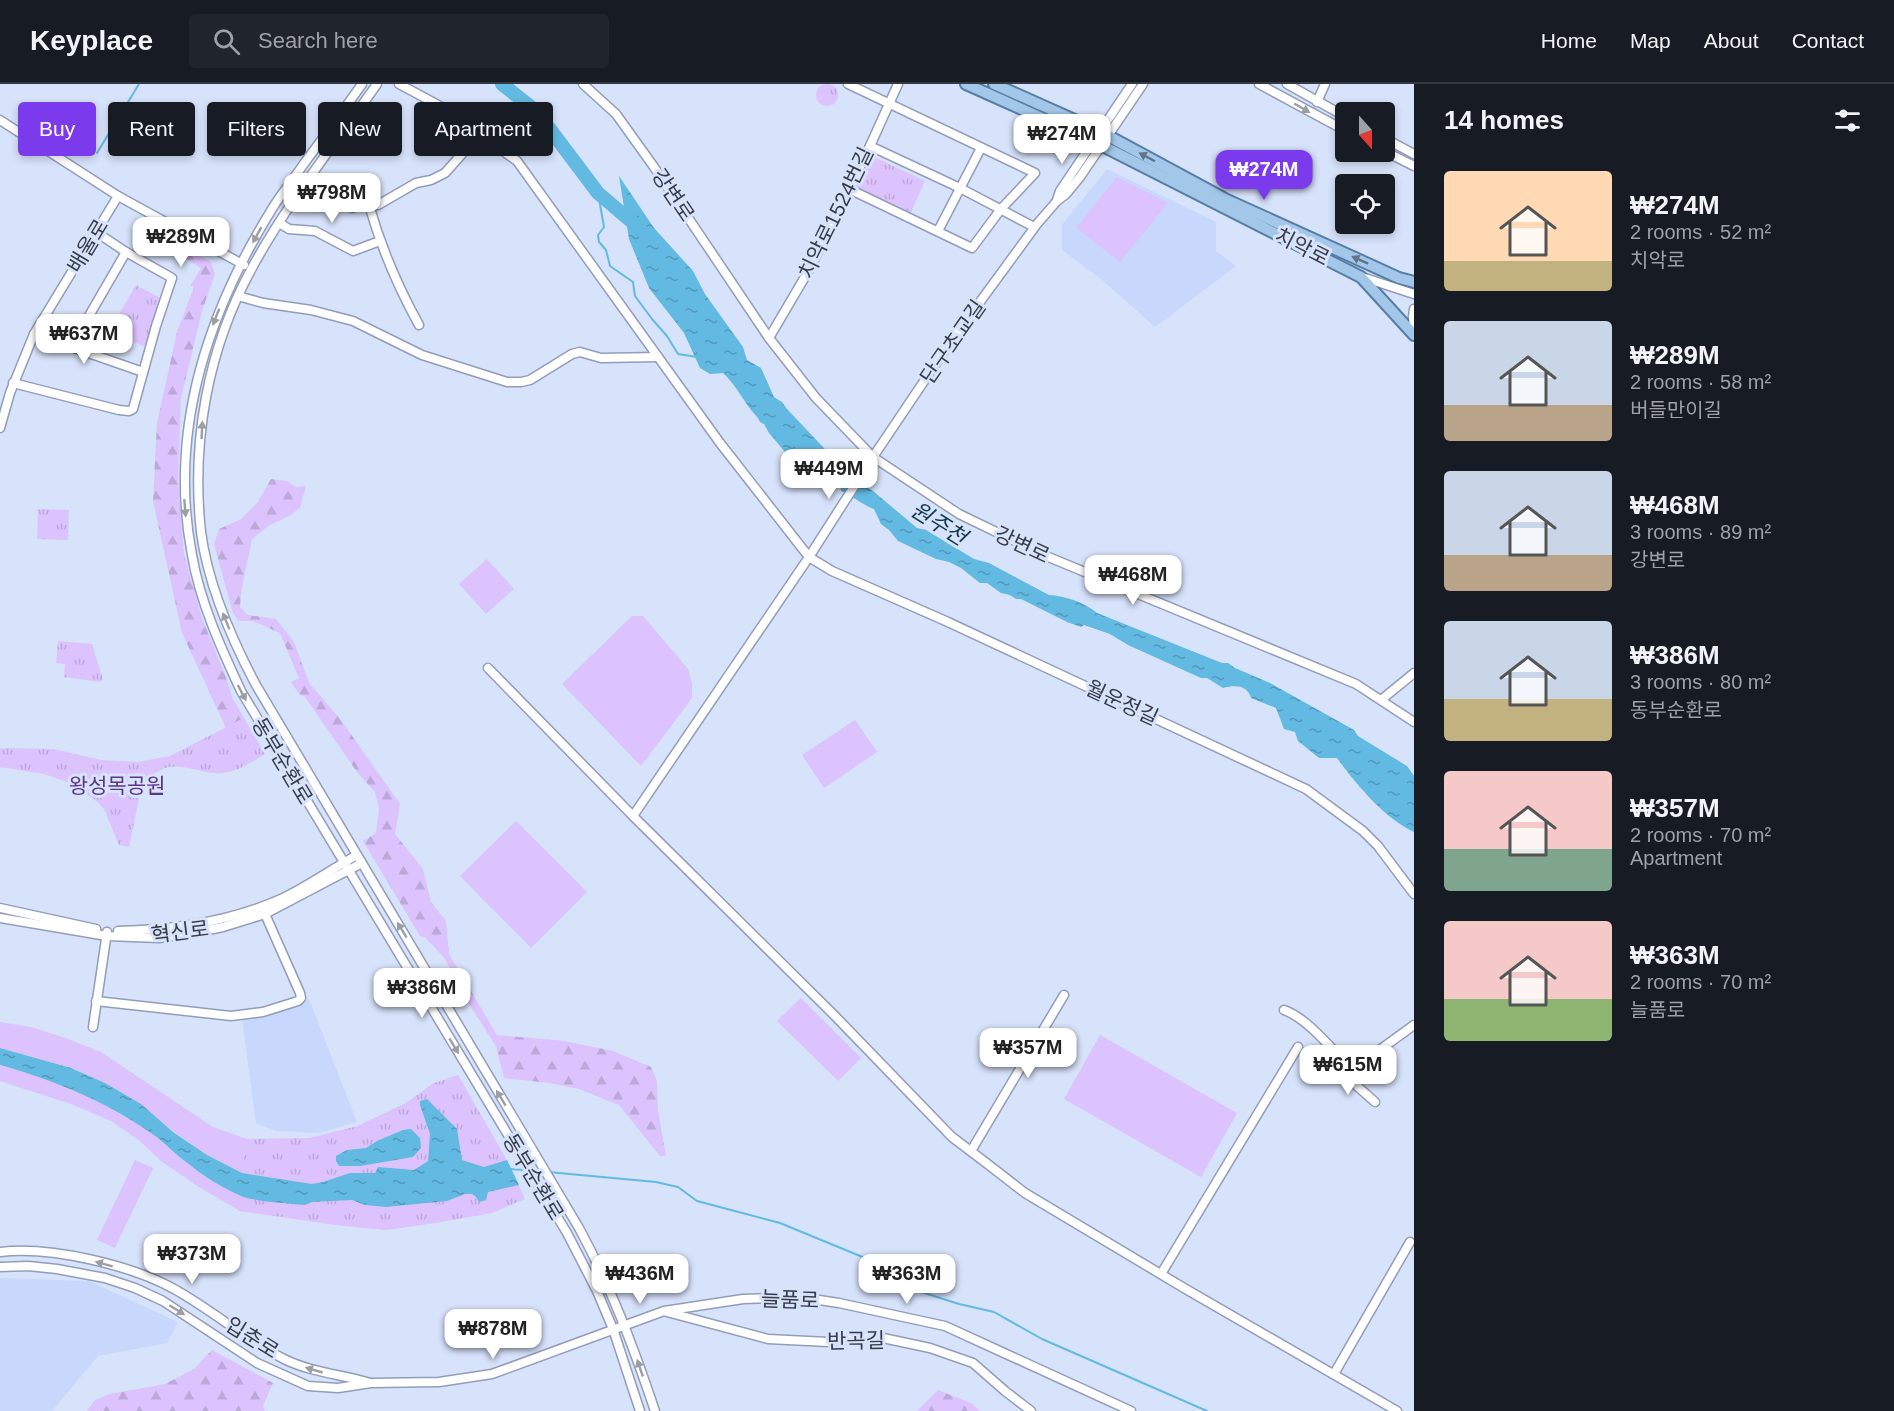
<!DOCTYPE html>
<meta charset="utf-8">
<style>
:root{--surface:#171b24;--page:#20242c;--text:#f1f3f6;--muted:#9ea1a6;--line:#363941;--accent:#7c3aed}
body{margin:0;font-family:Helvetica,"Noto Sans KR",sans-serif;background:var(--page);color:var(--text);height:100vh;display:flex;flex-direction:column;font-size:22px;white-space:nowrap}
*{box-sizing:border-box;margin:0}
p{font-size:20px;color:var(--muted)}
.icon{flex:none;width:33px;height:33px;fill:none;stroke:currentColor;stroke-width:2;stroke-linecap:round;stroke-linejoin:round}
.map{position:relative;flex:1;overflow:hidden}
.drawer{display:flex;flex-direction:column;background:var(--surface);width:480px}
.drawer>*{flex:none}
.guide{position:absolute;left:18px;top:18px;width:570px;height:54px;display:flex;gap:12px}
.needle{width:39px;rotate:159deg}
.tools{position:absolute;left:1335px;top:18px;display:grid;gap:12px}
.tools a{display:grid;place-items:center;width:60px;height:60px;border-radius:6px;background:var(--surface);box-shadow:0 3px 9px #0003;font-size:30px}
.price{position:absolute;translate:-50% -51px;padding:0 14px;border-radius:12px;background:#fff;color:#222;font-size:20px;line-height:39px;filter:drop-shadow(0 2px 3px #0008)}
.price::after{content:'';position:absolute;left:50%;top:36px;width:18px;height:14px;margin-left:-9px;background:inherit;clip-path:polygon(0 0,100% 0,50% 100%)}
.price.on{background:var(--accent);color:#fff}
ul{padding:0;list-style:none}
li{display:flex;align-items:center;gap:18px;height:150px;padding:0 30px}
li span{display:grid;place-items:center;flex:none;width:168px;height:120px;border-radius:6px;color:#555}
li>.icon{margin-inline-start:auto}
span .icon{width:72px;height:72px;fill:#fffc;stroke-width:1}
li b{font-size:26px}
h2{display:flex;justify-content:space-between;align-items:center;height:72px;padding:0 30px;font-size:26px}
.chip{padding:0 21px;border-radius:6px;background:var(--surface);box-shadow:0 3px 9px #0003;font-size:21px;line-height:54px}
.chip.on{background:var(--accent);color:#fff}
header{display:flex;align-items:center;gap:36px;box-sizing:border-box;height:84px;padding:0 30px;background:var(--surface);border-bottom:2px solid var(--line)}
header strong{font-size:28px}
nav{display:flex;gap:33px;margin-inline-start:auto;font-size:21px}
.search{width:420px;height:54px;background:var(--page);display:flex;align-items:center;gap:15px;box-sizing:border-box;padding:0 21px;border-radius:6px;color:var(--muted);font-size:22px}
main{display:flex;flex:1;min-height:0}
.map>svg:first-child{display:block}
.built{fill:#c8d8fd}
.green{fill:#dcc3fd}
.forest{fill:url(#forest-firs)}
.park{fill:url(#park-tufts)}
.water{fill:url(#water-ripples)}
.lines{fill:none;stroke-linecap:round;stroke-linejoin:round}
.stream{stroke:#62b9e2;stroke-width:2}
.river{stroke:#62b9e2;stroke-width:14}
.minor-casing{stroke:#919dba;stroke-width:11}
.major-casing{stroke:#567ea7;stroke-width:14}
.minor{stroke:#fff;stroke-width:8}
.major{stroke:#a3c7e9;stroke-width:10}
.oneway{fill:#9b9ea4}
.oneway2{fill:#627488}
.labels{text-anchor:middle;stroke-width:6;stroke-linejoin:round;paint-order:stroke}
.street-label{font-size:21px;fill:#373c48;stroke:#d7e2fb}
.park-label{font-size:21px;fill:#5e3587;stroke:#d7e2fb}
.water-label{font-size:22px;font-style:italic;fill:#11394a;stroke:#d7e2fb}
</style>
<header>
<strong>Keyplace</strong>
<div class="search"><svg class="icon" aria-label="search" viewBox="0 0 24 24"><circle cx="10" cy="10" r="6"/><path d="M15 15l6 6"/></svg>Search here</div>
<nav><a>Home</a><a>Map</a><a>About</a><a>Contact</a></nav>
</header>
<main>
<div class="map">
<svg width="1414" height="1327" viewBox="0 0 1414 1327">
<defs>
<pattern id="forest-firs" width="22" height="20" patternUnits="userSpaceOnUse" patternTransform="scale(1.5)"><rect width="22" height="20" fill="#dcc3fd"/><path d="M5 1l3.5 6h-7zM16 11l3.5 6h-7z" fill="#bda8da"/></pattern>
<pattern id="park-tufts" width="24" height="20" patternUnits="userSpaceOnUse" patternTransform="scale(1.5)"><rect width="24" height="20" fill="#dcc3fd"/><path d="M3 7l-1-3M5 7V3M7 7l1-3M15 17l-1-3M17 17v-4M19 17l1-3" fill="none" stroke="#bda8da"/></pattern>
<pattern id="water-ripples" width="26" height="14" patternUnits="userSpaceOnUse" patternTransform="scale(1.5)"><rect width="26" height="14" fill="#62b9e2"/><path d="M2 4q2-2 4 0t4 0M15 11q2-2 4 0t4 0" fill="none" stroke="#5298b9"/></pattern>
</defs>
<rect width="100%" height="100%" fill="#d7e2fb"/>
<g class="built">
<polygon points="1107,85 1216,138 1216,167 1236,182 1155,243 1100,194 1062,166 1062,141"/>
<polygon points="309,915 357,1038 319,1049 276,1047 256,1039 242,934 252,934"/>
<polygon points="0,1194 89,1197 178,1238 167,1259 98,1272 52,1327 0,1327"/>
</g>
<g class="green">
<polygon points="1117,93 1168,119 1120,178 1076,144"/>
<polygon points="487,475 514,505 486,530 459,500"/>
<polygon points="632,532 643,532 688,585 692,600 692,614 641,682 562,600"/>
<polygon points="855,636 877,668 824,704 802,671"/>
<polygon points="516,737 587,808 531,864 460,792"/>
<polygon points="801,914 861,974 838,997 777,937"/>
<polygon points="0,938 31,943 68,955 101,968 213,1043 247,1055 310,1054 358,1042 406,1019 434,999 420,1021 242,1089 207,1071 105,999 71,984 0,964"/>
<polygon points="1100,951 1237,1029 1201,1093 1064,1015"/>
<path d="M0,981C57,997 110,1019 158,1054C168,1062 176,1071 186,1078C195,1085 204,1091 212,1097L513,1120L491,1129L434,1139L386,1146L337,1141L240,1127L199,1103L161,1077L140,1057L111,1037L71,1020L0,997Z"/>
<polygon points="135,1076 153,1084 115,1164 97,1156"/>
</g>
<g class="forest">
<polygon points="175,157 211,178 215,190 202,227 181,314 178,396 184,470 203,537 226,593 232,613 244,634 226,644 182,549 153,417 157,339 177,248 194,203 191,201 201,184 169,165"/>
<path d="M271,395L287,397L296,403L306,402L300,424L289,432L268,442L252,455C248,478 241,500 240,523L248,531L276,535L294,558L309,599L341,636L400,720L395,750L423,785L431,818L446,837L449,870L497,951L564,957L613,967L651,983L657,997L658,1027L666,1072H660L619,1021L579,1005L549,999L504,994L496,962L467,917L445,875L425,853L420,852L363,757L376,749L379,725L375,708L357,688L305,613L300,611L291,598L299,594L280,549L253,537H239L233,529L214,460L219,445L241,435L258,418Z"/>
<polygon points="212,1266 273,1299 263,1322 265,1327 87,1327 95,1316 110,1310 165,1300 194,1285"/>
<polygon points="938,1306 971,1319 980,1327 917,1327"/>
</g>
<g class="park">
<circle cx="827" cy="11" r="11"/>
<polygon points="872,72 925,97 910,130 856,105 867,74"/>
<polygon points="136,201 162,215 147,263 108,249"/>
<polygon points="38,425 69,426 68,456 37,455"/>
<polygon points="58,557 92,560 103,595 100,598 64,593 65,580 56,579"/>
<path d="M244,634L265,670C252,678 237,688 222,689C199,691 177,674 157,688C150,693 145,697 141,705L129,763L119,761L104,725L94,715L70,699L44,690L0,683V664L54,665L101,676L138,678L170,672Z"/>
<polygon points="458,991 507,1076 525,1115 491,1129 434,1139 386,1146 337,1141 240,1127 242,1089 247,1055 310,1054 358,1042 406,1019 434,999"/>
</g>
<g class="water">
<path d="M619,92L654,144L693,187L705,210L743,263L747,276L761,284L774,313L782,318L787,325L840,381L846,389L873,407L917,444L926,446L974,475L989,479L1049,511C1065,512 1084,518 1097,529L1222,579H1228L1235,584L1270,599L1354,646L1358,652L1407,682L1414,692V748C1383,733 1357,701 1337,674H1319L1298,657L1295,648L1284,645L1276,624L1251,614C1247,601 1235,601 1223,604L1207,594H1201L1128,561L1110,550L1084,541L1081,543L1067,538L1021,515H1016L1010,511L1001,509L987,499H980L961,484L949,478L936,475L898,457L889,446L881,440L874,425C867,423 850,411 841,407L839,394L829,385L823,386L796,381L769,349L764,340L760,338C758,333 755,331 751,326C742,314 735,300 723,289L710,290L700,284L684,249L649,204L629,155Z"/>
<path d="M0,964L71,984L105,999L141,1020L173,1048L207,1071L242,1089L312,1100L323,1098L350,1089H375L378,1083L414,1086L428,1077L430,1050L420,1021V1017L427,1015L457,1045L462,1076L484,1083L507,1076L519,1101L488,1108L486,1116L479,1118L476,1113L472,1110H465L447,1117L386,1123L365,1121L352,1116L312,1118L305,1121C288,1119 256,1118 241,1112C221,1103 203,1092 186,1078C176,1071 168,1062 158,1054C110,1019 57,997 0,981Z"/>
<polygon points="411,1045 420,1054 421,1064 413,1073 360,1082 339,1082 336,1077 336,1072 347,1066 366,1064 377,1057 403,1046"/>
</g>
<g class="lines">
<g class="stream">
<polyline points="97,69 139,0"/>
<polyline points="598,109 604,143 598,151 599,158 606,166 610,182 633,198 635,212 652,235 667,252 678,270 697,273"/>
<polyline points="509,1085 524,1086"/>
<polyline points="548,1088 656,1098 678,1103 697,1117 780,1139 882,1181 889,1194 912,1205 959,1220 994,1228 1042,1255 1207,1327"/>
</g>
<polyline class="river" points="502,0 537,28 598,109 638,143"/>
<defs>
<g id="minor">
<path d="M362,0C343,27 323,54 303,81C293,96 281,110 272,125C207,230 168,347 192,471C200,518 221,564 241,607L567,1149L597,1207L613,1245L640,1327"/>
<path d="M377,0C335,60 287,119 252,184C208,264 191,357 201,448C208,501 231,554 256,601L579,1144C612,1205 633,1262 655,1327"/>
<polyline points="399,0 440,22 517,77 720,359 809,473 832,487 948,538 1306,705 1363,747 1378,762 1414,810"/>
<polyline points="583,0 616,30 654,83 769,254 816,314 873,373 959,430 1046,472 1356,600 1414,638"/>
<polyline points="848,0 1035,89 1001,125 972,164 849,105"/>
<polyline points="1143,0 1080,93 1066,110 1057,117 1037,140 947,263 873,373 809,473 633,732 834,931 952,1053 985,1078 1025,1109 1184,1204 1397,1327"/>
<polyline points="1259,0 1346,47"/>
<polyline points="1287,0 1346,33"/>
<polyline points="1317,18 1325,0"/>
<polyline points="0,36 118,112 244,181"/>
<polyline points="1384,54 1414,70"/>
<polyline points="870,62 960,104 1034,143"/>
<polyline points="1384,67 1414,82"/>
<polyline points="1057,116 1060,107 1132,0"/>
<path d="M369,121C381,163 398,203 419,241"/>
<polyline points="352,124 360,121 378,121 416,99 431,96 445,89 462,70 475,47"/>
<polyline points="279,139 289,145 315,147 353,167 380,157"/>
<polyline points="938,147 981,64"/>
<polyline points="1362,193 1414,210"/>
<polyline points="238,212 263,219 311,226 353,237 422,271 507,298 521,298 530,296 572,270 580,268 601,274 658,273"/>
<polyline points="1414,225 1413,233 1414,245"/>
<polyline points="34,250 143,288"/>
<polyline points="769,254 809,186 870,62 898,0"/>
<polyline points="71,263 126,168"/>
<polyline points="13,299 119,326 129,327 133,325 156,242 172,194 126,168 96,148"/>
<polyline points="0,344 10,309 34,250 118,112"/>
<polyline points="488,584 633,732"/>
<polyline points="1381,616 1414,589"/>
<polyline points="0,824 96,845"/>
<polyline points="0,834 107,852 159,854 193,849 223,843 265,830 362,779"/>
<path d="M118,847C174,846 229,838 281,815C307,803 332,785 357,771"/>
<polyline points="96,917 231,932 263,928 298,917 301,914 300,909 265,830"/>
<path d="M1284,926C1309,935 1334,968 1352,986L1414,941"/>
<polyline points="93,943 107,848"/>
<polyline points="1352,986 1357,1002 1375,1018"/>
<polyline points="971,1067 1064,911"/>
<path d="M0,1168C50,1162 132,1181 176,1206C213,1227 247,1256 284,1275C310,1288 339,1290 367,1298"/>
<polyline points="0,1183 28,1182 57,1185 105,1194 135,1204 163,1217 257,1279 308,1302 338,1304 371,1299 439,1298 492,1290 664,1227 743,1215 799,1213 839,1219 945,1242 1131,1327"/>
<polyline points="1161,1190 1298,963"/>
<polyline points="667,1228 768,1255 828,1258 859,1254 883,1254 930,1264 973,1279 1005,1307 1031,1327"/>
<polyline points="1334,1290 1410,1158"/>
</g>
<g id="major">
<polyline points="966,0 1093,57 1361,193 1414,251"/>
<polyline points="994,0 1099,47 1225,115 1399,194 1414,198"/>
</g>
</defs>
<use href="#minor" class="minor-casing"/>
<use href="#major" class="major-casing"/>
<use href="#minor" class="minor"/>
<use href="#major" class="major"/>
</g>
<defs><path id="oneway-solid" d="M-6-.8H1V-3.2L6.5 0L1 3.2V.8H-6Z" transform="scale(1.5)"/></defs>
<g class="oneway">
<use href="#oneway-solid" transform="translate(1302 24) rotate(30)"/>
<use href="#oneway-solid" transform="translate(257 151) rotate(119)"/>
<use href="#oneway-solid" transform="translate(216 233) rotate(111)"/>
<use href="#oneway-solid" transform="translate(202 346) rotate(-87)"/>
<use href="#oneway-solid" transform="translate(185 424) rotate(85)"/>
<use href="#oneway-solid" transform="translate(226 537) rotate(-112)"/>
<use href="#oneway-solid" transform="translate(242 609) rotate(62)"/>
<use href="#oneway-solid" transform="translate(402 846) rotate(-121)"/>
<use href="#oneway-solid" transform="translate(454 962) rotate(59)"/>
<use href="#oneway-solid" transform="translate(501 1014) rotate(-121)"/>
<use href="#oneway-solid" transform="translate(104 1180) rotate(-165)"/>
<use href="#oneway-solid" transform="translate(177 1226) rotate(32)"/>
<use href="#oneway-solid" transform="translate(640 1284) rotate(-109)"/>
<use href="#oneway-solid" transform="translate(314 1286) rotate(-164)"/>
</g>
<g class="oneway2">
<use href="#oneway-solid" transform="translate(1147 73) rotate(-152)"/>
<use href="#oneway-solid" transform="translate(1360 176) rotate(-156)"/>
</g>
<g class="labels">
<g class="street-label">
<text transform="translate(673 111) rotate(56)" y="7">강변로</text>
<text transform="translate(836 129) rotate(-64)" y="7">치악로1524번길</text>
<text transform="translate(88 162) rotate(-59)" y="7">배울로</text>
<text transform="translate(1302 163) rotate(27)" y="7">치악로</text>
<text transform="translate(953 258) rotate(-55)" y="7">단구초교길</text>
<text transform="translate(1022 461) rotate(25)" y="7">강변로</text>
<text transform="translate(1122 619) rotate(25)" y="7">월운정길</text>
<text transform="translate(282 677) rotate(59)" y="7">동부순환로</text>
<text transform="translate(180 848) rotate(-7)" y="7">혁신로</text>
<text transform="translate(533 1093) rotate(59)" y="7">동부순환로</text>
<text transform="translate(790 1216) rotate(2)" y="7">늘품로</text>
<text transform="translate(252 1254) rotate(32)" y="7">입춘로</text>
<text transform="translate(856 1257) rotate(-1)" y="7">반곡길</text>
</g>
<g class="park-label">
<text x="117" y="709">왕성목공원</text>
</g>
<g class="water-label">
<text transform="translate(939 439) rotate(32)" y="8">원주천</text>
</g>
</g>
</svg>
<div class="tools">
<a><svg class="needle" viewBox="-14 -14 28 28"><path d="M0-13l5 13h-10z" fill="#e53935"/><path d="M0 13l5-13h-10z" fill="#9ea1a6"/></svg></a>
<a><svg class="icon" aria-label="locate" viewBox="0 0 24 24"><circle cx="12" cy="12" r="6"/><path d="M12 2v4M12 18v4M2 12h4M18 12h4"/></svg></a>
</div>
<b class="price" style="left:1062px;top:81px">₩274M</b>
<b class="price on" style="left:1264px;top:117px">₩274M</b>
<b class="price" style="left:332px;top:140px">₩798M</b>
<b class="price" style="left:181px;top:184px">₩289M</b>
<b class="price" style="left:84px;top:281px">₩637M</b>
<b class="price" style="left:829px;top:416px">₩449M</b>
<b class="price" style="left:1133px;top:522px">₩468M</b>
<b class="price" style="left:422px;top:935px">₩386M</b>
<b class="price" style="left:1028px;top:995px">₩357M</b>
<b class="price" style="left:1348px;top:1012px">₩615M</b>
<b class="price" style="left:192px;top:1201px">₩373M</b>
<b class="price" style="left:640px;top:1221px">₩436M</b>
<b class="price" style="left:907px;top:1221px">₩363M</b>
<b class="price" style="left:493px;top:1276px">₩878M</b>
<div class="guide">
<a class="chip on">Buy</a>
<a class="chip">Rent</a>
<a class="chip">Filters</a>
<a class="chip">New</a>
<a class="chip">Apartment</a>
</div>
</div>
<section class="drawer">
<h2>14 homes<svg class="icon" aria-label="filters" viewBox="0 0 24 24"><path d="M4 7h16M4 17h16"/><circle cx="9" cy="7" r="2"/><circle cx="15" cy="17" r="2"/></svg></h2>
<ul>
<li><span style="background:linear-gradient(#ffd9b3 75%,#c2b280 0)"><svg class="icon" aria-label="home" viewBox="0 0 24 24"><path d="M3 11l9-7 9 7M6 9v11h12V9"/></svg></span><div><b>₩274M</b><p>2 rooms · 52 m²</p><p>치악로</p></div></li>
<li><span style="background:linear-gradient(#c9d6e8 70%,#b9a48a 0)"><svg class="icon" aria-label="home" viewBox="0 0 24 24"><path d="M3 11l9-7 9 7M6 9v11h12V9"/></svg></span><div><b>₩289M</b><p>2 rooms · 58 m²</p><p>버들만이길</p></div></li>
<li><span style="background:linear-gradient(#c9d6e8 70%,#b9a48a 0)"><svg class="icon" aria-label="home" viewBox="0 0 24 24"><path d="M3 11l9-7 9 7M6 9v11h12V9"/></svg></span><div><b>₩468M</b><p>3 rooms · 89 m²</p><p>강변로</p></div></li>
<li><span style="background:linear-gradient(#c9d6e8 65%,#c2b280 0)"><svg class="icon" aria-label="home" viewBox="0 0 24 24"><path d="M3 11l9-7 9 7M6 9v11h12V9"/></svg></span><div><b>₩386M</b><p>3 rooms · 80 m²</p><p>동부순환로</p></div></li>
<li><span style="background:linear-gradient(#f6c9c9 65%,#7fa58c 0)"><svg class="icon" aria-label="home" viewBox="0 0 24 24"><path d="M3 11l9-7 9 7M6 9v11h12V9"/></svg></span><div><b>₩357M</b><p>2 rooms · 70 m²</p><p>Apartment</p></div></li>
<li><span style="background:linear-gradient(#f6c9c9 65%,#8fb573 0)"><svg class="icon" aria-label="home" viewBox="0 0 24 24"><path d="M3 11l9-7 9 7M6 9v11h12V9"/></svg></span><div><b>₩363M</b><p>2 rooms · 70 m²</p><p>늘품로</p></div></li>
</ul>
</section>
</main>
